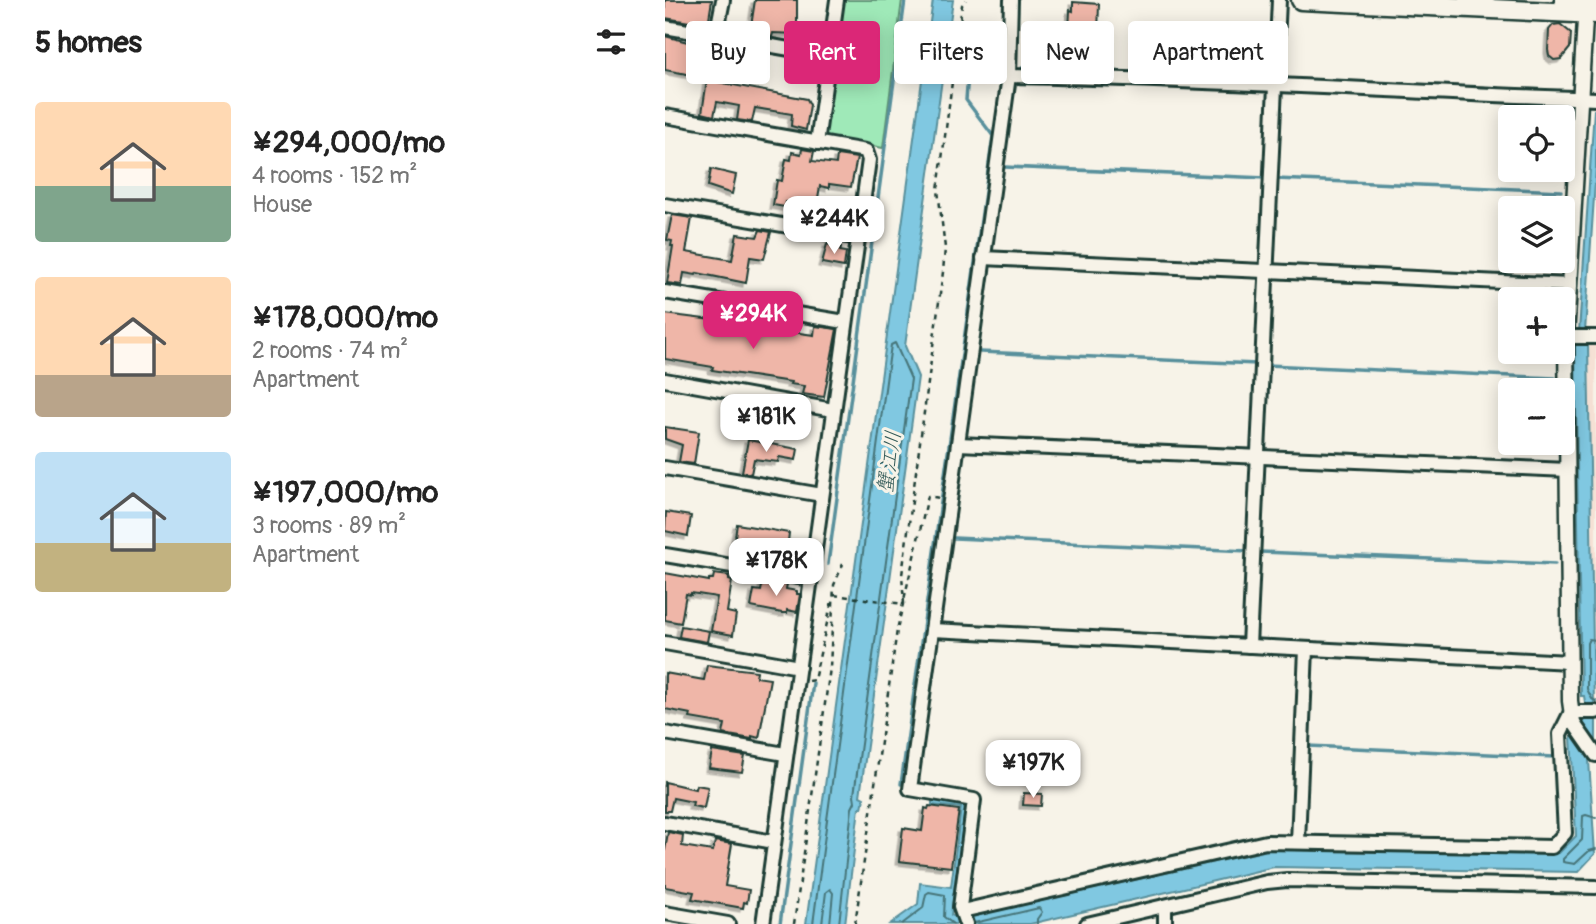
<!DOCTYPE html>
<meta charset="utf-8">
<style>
:root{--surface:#fff;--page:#f2f2f2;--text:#222;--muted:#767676;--accent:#db2777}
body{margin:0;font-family:Pangolin,"Klee One",sans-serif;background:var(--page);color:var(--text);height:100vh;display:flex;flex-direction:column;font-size:26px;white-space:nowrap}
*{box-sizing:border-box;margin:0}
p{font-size:23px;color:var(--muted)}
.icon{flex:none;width:38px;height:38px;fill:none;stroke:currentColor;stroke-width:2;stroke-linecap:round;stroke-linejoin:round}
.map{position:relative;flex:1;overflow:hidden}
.details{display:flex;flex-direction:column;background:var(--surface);width:665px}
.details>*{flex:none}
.banner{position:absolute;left:21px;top:21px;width:665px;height:63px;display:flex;gap:14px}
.controls{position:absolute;left:833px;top:105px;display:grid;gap:14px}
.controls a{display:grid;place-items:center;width:77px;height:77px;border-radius:7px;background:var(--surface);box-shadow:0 4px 18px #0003;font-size:35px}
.price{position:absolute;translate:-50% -60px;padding:0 16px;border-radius:14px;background:#fff;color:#222;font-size:23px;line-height:46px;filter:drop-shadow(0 2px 4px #0008)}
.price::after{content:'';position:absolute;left:50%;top:42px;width:21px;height:16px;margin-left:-10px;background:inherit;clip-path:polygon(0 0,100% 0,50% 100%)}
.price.on{background:var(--accent);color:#fff}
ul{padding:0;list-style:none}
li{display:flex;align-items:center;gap:21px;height:175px;padding:0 35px}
li span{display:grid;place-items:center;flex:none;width:196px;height:140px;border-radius:7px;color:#555}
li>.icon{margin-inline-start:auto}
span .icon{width:84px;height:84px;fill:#fffc;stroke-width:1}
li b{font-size:30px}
h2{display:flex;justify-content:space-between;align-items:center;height:84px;padding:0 35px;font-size:30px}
.chip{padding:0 24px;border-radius:7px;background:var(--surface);box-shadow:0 4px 18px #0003;font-size:24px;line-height:63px}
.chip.on{background:var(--accent);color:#fff}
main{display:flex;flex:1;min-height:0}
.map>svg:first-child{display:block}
.built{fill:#f5e1d5}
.green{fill:#9fe9b8;stroke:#5f9376;stroke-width:2}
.water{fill:#80c8e1;stroke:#59909c;stroke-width:2}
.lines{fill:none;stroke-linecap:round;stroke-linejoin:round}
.shore{stroke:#467579;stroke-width:2}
.stream{stroke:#59909c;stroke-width:3.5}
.building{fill:#efb6a8;stroke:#1f3d34;stroke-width:2;filter:url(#shadow)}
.minor-casing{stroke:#1f3d34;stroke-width:18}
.tertiary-casing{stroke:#1f3d34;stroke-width:19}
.primary-casing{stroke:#1f3d34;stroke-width:23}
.path{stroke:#1f3d34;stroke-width:2.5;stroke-dasharray:5 5;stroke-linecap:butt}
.minor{stroke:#f7f3e8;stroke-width:12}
.tertiary{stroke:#f7f3e8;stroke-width:14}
.primary{stroke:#f7f3e8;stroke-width:18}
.labels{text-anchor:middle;stroke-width:6;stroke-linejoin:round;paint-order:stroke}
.water-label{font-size:21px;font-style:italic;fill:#325957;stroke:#f7f3e8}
</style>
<main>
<section class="details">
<h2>5 homes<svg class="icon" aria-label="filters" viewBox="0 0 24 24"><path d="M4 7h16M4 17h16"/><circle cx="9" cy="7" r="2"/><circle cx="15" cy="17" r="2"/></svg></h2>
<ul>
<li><span style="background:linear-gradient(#ffd9b3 60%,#7fa58c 0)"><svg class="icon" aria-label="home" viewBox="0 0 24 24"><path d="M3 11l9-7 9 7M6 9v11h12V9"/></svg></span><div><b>¥294,000/mo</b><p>4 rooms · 152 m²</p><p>House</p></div></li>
<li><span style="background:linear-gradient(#ffd9b3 70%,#b9a48a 0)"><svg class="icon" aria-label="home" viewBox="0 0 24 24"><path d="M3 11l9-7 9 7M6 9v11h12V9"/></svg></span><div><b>¥178,000/mo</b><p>2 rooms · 74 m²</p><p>Apartment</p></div></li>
<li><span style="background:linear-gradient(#bfe0f5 65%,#c2b280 0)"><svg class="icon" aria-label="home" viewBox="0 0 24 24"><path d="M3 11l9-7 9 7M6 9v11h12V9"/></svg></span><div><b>¥197,000/mo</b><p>3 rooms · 89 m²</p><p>Apartment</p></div></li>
</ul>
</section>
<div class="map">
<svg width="931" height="924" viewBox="0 0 931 924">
<defs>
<filter id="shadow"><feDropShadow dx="-3.5" dy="3.5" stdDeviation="0" flood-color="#0004"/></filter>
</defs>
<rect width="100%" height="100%" fill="#f7f3e8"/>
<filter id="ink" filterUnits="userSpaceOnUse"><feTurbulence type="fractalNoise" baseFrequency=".0143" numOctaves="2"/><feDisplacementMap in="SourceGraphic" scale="14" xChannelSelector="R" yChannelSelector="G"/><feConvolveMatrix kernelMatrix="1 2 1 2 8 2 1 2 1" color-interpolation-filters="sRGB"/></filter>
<g filter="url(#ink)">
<polygon class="built" points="925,341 931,341 931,709 929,709 923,345"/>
<polygon class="green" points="176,0 237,0 218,148 161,137 159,132"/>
<g class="water">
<polygon points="268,0 288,0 240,346 253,377 195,796 199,798 197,808 194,808 180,924 141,924"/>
<polygon points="929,110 931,110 931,167 920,332 914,332"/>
<polygon points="915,342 923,345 929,708 921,708 919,696 916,696 910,346"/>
<polygon points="922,718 931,718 931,752 924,760 930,854 913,872 609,867 365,924 225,924 253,904 255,883 286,887 296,808 267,805 267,800 298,805 300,810 286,915 295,919 607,849 894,853 911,836 906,736"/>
</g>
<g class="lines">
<g class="shore">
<polyline points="931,640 924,639 922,643 922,689 927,699 931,701"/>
<polyline points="931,818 921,815 918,816 917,840 898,859 898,862 910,864 924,851 931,849"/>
<polyline points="309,923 374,908 377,912 372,919 372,924"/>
<polyline points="148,924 222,374 226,345 230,343 246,379 189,795 190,802 187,808 174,924"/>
<polyline points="157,924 161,892 165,889 168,893 165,924"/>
<polyline points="237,924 258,908 261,894 264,892 280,895 279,917 288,924"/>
</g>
<g class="stream">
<polyline points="357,68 600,78"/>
<polyline points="619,79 877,91"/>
<polyline points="340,167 601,178"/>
<polyline points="611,179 896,191"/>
<polyline points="315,352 592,364"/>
<polyline points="602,365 890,378"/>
<polyline points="289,538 584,551"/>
<polyline points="594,552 890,564"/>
<polyline points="163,564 240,0"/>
<polyline points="643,746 889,757"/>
<polyline points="236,784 328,136 301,100 305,48"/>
<polyline points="115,924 148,683"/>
</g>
</g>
<g class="building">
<polygon points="0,0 47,0 43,25 0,18"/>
<polygon points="90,0 132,0 132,34 108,33 107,37 85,33"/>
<polygon points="408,2 434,4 433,34 404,32 405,10 408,11"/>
<polygon points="895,24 906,33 905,48 896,59 889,60 884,56 883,50 884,30 888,25"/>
<polygon points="0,36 38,46 37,49 42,50 38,77 0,70"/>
<polygon points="414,53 426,53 426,65 414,64"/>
<polygon points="42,80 142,99 145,105 141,130 126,126 127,114 90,108 87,122 72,120 74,106 52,102 49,116 37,113"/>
<polygon points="137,149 149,151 147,161 171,164 172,155 192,158 186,187 164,184 164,188 155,186 149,222 139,220 141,205 121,202 120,207 108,205 112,180 117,181 121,159 126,160 127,152 136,154"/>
<polygon points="46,169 71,175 67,194 43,186"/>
<polygon points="7,215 27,218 21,252 67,260 72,234 92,237 95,230 106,232 99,259 85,257 81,283 32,273 31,275 19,273 17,285 2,283 8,246 6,246 7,241 2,240"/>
<polygon points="162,244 176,247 175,251 181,252 179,267 157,263"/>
<polygon points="0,314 79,324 120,333 121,331 149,335 150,326 172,329 159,397 137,394 139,386 125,384 126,382 47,370 48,367 0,359"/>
<polygon points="0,427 34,432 29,464 14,462 17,445 0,439"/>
<polygon points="83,440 133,449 131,460 114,457 113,462 89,459 86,474 77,472"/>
<polygon points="1,512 26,516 23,536 0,531"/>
<polygon points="72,524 124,533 122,550 100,546 96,551 69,543"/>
<polygon points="0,573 44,581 44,579 48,579 49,574 64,576 64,580 67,581 62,612 71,614 68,635 46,631 52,597 26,593 26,595 21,594 16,623 0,620"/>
<polygon points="98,581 122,584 121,589 132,591 132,594 135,594 132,612 122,610 122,613 117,613 86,607 89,590 96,591"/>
<polygon points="16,626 44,631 42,642 14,637"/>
<polygon points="42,665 92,671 91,677 105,679 94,738 87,736 87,739 58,734 60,724 25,718 26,714 0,709 0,673 39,680"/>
<polygon points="47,751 80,756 77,772 44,768"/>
<polygon points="0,782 30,789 31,785 43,787 39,808 27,806 28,802 8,798 5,811 0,811"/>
<polygon points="359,793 377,794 376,806 358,805"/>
<polygon points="264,806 294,810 286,867 234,861 238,828 257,831 260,808 263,809"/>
<polygon points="3,832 18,835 17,846 48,851 50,841 67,844 60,886 84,890 82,903 79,902 78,908 27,899 29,892 0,887 0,850"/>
</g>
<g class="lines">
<defs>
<g id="minor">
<polyline points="0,27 164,56"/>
<polyline points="51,36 58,0"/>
<path d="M344,76C540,79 735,92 931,99"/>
<polyline points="0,116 201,151 204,160 98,924"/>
<polyline points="152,143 172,0"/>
<polyline points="0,205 193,238"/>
<polyline points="318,258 904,285"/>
<polyline points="0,292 180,322"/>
<polyline points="901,337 931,337"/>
<polyline points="0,380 168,410"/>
<polyline points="293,444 903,470"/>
<polyline points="0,468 157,495"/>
<polyline points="0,555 146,579"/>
<polyline points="267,630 905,662"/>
<polyline points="0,643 134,667"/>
<polyline points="584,646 614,0"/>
<polyline points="908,722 931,755"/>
<polyline points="0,733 120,754"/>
<polyline points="0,823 109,842"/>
<polyline points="633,842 641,649"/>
<polyline points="500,907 500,924"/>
<polyline points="297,911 601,842 887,847 900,833 895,734 906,712 931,712"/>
<polyline points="0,913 63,924"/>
<polyline points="301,924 295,907 309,800 245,789 344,76 346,0"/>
<polyline points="422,924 602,882 622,880 931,887"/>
</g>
<polyline id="tertiary" points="908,722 905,701 901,337 921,3"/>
<g id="primary">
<polyline points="636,0 931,14"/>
<polyline points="899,0 931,2"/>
</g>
</defs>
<use href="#minor" class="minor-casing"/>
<use href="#tertiary" class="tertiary-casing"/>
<use href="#primary" class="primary-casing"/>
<g class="path">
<polyline points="169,595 239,604"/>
<polyline points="239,604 237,575 278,272 280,248 273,190 297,5 301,0"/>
<polyline points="143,681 149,680 167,601"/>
<polyline points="129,924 165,668 169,585 178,564"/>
<polyline points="190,924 232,630 263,496 275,498"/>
</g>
<use href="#minor" class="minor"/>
<use href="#tertiary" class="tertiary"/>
<use href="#primary" class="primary"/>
</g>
</g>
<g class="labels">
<g class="water-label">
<text transform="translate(224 462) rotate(-82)" y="7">蟹江川</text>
</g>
</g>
</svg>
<div class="controls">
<a><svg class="icon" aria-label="locate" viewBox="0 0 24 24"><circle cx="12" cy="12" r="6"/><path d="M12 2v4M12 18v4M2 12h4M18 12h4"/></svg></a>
<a><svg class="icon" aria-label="layers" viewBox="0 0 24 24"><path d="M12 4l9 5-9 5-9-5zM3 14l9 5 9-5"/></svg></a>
<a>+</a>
<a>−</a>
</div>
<b class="price" style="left:169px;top:256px">¥244K</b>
<b class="price on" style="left:88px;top:351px">¥294K</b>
<b class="price" style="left:101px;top:454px">¥181K</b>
<b class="price" style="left:111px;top:598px">¥178K</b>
<b class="price" style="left:368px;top:800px">¥197K</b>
<div class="banner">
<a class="chip">Buy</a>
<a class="chip on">Rent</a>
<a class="chip">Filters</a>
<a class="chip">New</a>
<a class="chip">Apartment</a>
</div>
</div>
</main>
